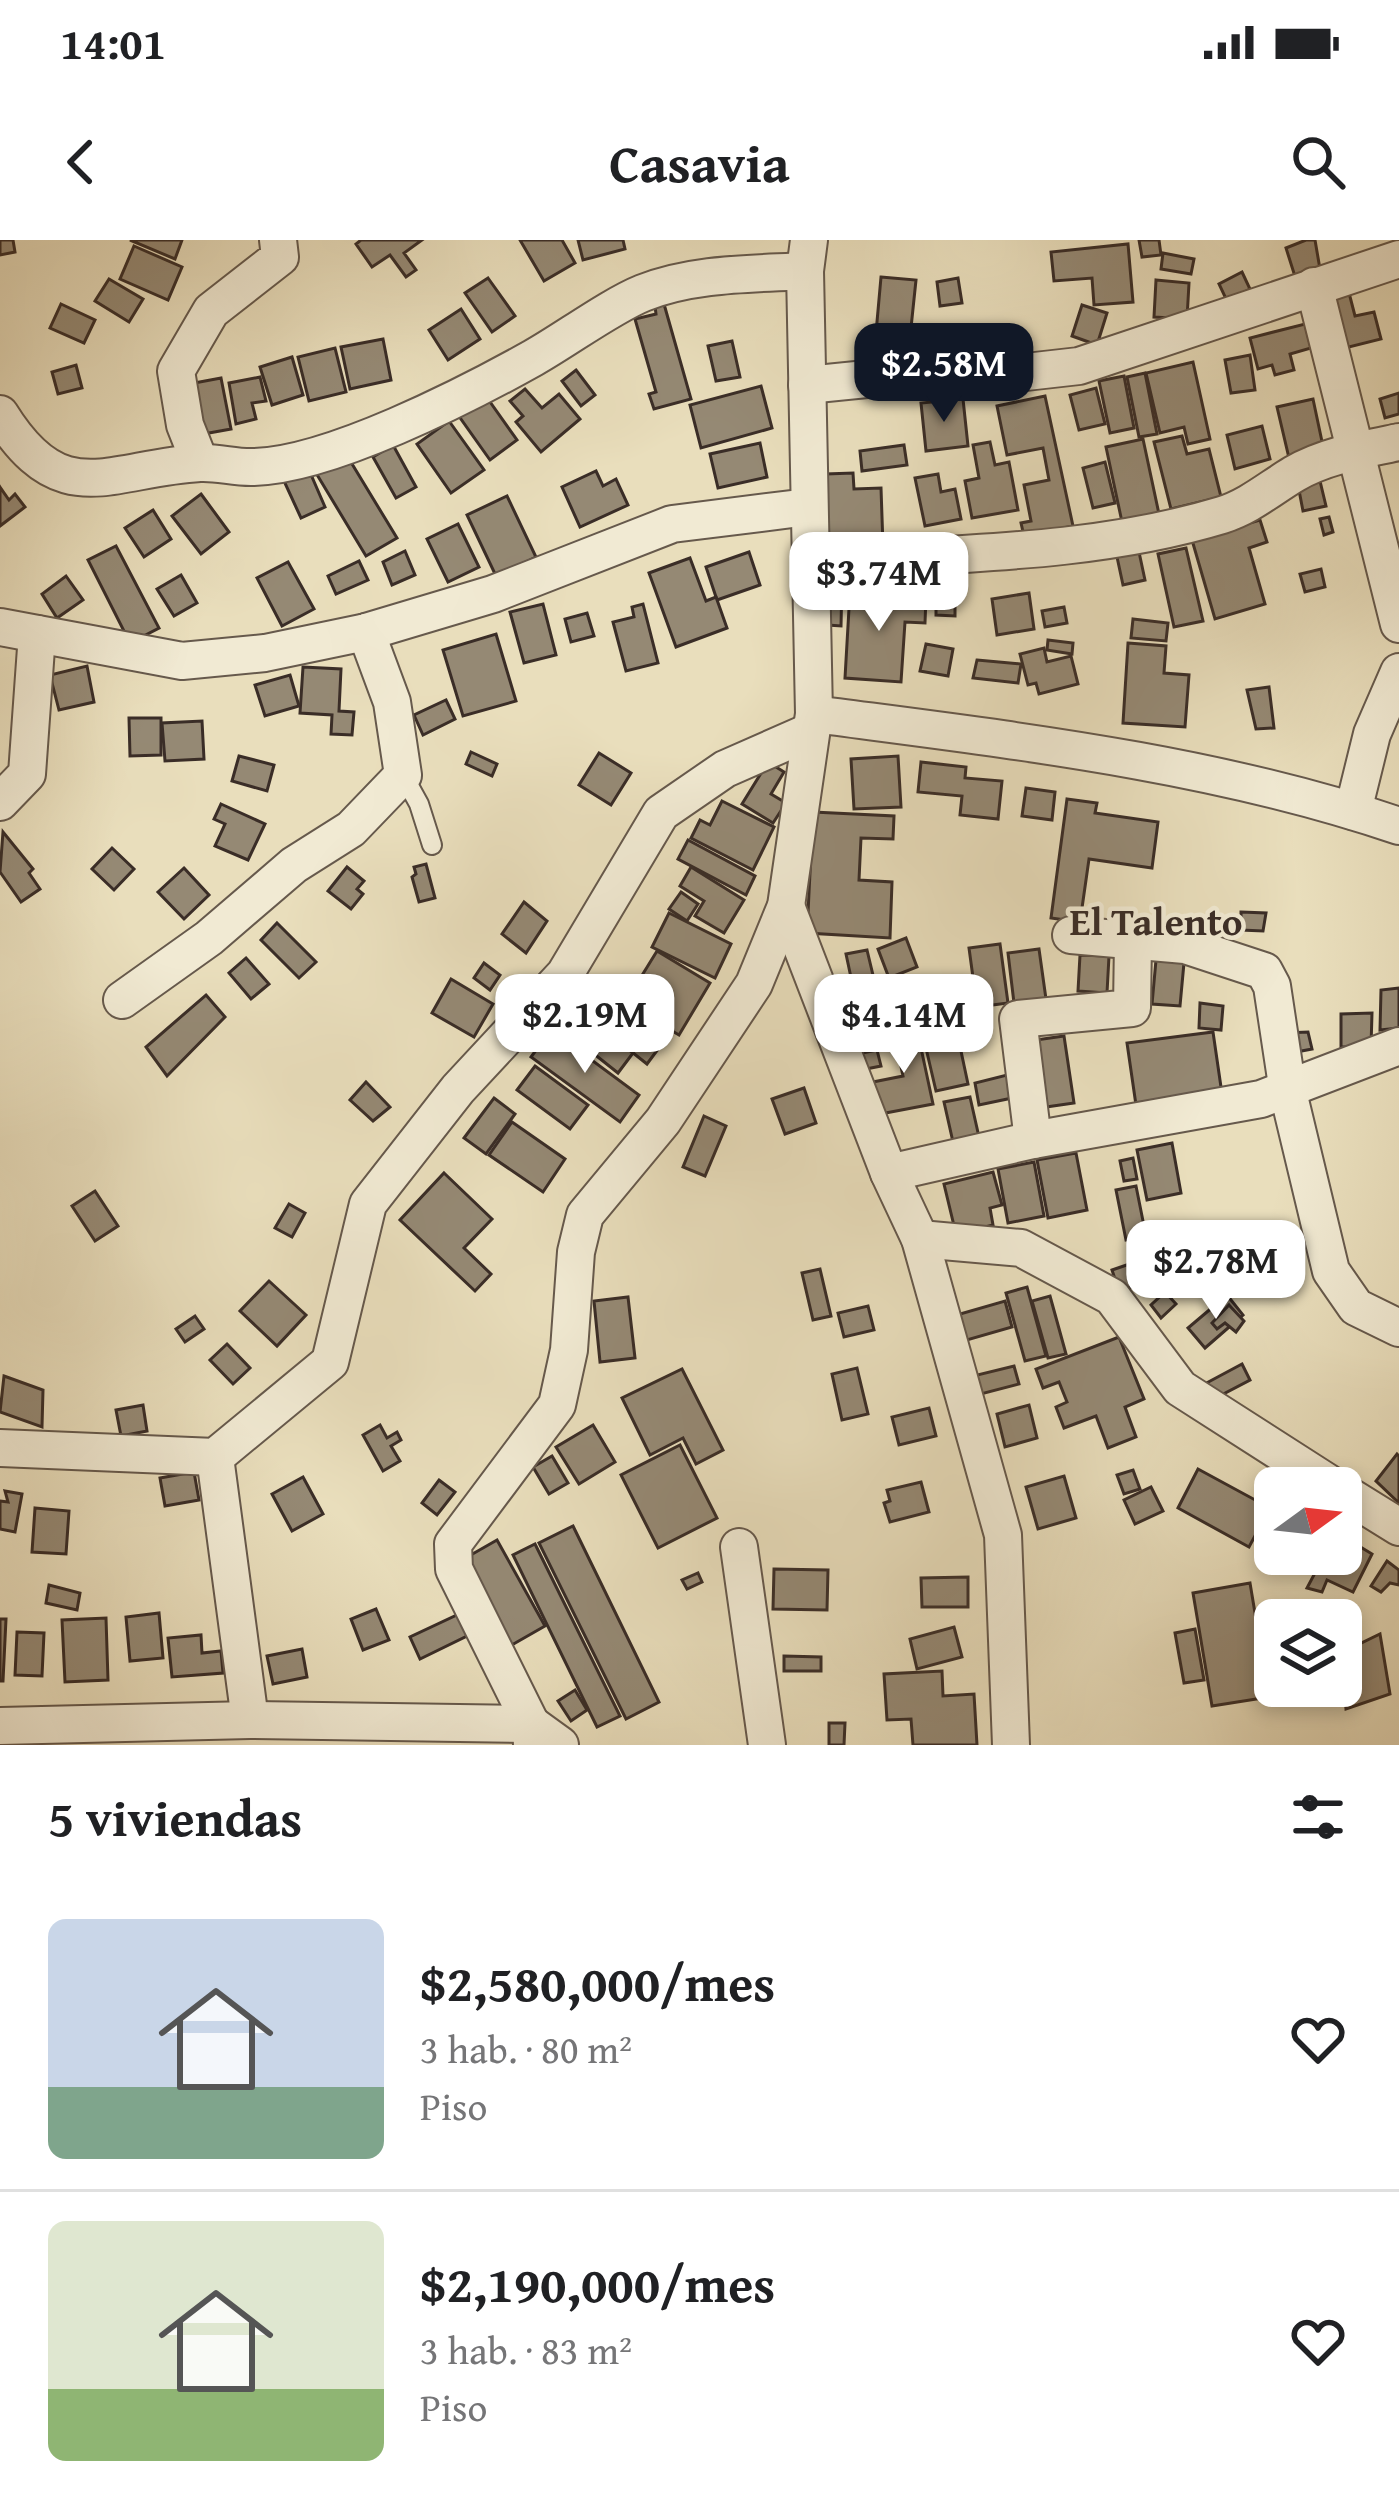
<!DOCTYPE html>
<html lang="es">
<meta charset="utf-8">
<style>
:root{--surface:#fff;--page:#f2f2f2;--text:#202124;--muted:#757577;--line:#e0e0e0;--accent:#111827}
body{margin:0;font-family:"Gentium Book Plus",serif;background:var(--page);color:var(--text);height:100vh;display:flex;flex-direction:column;font-size:45px;white-space:nowrap}
*{box-sizing:border-box;margin:0}
p{font-size:39px;color:var(--muted)}
.icon{flex:none;width:66px;height:66px;fill:none;stroke:currentColor;stroke-width:2;stroke-linecap:round;stroke-linejoin:round}
.map{position:relative;height:1505px;overflow:hidden}
.sheet{display:flex;flex-direction:column;background:var(--surface);flex:1}
.sheet>*{flex:none}
.needle{width:78px;rotate:75deg}
.buttons{position:absolute;left:1254px;top:1227px;display:grid;gap:24px}
.buttons a{display:grid;place-items:center;width:108px;height:108px;border-radius:18px;background:var(--surface);box-shadow:0 6px 18px #0003;font-size:60px}
.price{position:absolute;translate:-50% -102px;padding:0 27px;border-radius:24px;background:#fff;color:#222;font-size:39px;line-height:78px;filter:drop-shadow(0 3px 6px #0008)}
.price::after{content:'';position:absolute;left:50%;top:72px;width:36px;height:27px;margin-left:-18px;background:inherit;clip-path:polygon(0 0,100% 0,50% 100%)}
.price.active{background:var(--accent);color:#fff}
ul{padding:0;list-style:none}
li{display:flex;align-items:center;gap:36px;height:300px;padding:0 48px}
li+li{border-top:3px solid var(--line)}
li span{display:grid;place-items:center;flex:none;width:336px;height:240px;border-radius:18px;color:#555}
li>.icon{margin-inline-start:auto}
span .icon{width:144px;height:144px;fill:#fffc;stroke-width:1}
li b{font-size:51px}
h2{display:flex;justify-content:space-between;align-items:center;height:144px;padding:0 48px;font-size:51px}
.status{display:flex;justify-content:space-between;align-items:center;height:84px;padding:0 60px;background:var(--surface);direction:ltr}
.status svg{height:33px;fill:currentColor}
header{display:flex;justify-content:space-between;align-items:center;height:156px;padding:0 48px;background:var(--surface);font-size:54px;font-weight:700}
.map>svg:first-child{display:block}
.building{fill:#958974;stroke:#3a2d27;stroke-width:3}
.lines{fill:none;stroke-linecap:round;stroke-linejoin:round}
.lane-casing{stroke:#66594c;stroke-width:22}
.street-casing{stroke:#66594c;stroke-width:40}
.lane{stroke:#f1ead3;stroke-width:18}
.street{stroke:#f1ead3;stroke-width:36}
.labels{text-anchor:middle;stroke-width:9;stroke-linejoin:round;paint-order:stroke}
.neighbourhood-label{font-size:39px;font-weight:bold;fill:#3a2d27;stroke:#f1ead3}
</style>
<div class="status"><b>14:01</b><svg viewBox="0 0 49 12"><path d="M0 12V9h3v3zM5 12V6h3v6zM10 12V3h3v9zM15 12V0h3v12zM26 1h20v11H26zM47 4h2v5h-2z"/></svg></div>
<header><svg class="icon" aria-label="back" viewBox="0 0 24 24"><path d="M15 5l-7 7 7 7"/></svg>Casavia<svg class="icon" aria-label="search" viewBox="0 0 24 24"><circle cx="10" cy="10" r="6"/><path d="M15 15l6 6"/></svg></header>
<div class="map">
<svg width="1399" height="1505" viewBox="0 0 1399 1505">
<rect width="100%" height="100%" fill="#e9debc"/>
<filter id="stains"><feTurbulence type="fractalNoise" baseFrequency=".00167" numOctaves="4"/><feColorMatrix values="0 0 0 0 .2 0 0 0 0 .09 0 0 0 0 .02 0 0 0 .5 -.17"/></filter>
<radialGradient id="worn" r=".72"><stop offset=".6" stop-color="#630" stop-opacity="0"/><stop offset="1" stop-color="#630" stop-opacity=".3"/></radialGradient>
<g class="building">
<polygon points="0,0 13,0 15,12 0,15"/>
<polygon points="130,0 182,0 175,19"/>
<polygon points="361,0 422,0 404,13 416,30 406,37 390,15 372,27 356,4"/>
<polygon points="520,0 562,0 575,23 544,41"/>
<polygon points="578,0 623,0 625,9 583,20"/>
<polygon points="1139,0 1159,0 1161,15 1142,17"/>
<polygon points="1306,0 1315,0 1321,35 1298,46 1286,8"/>
<polygon points="1128,4 1133,62 1094,65 1092,38 1054,41 1051,12"/>
<polygon points="134,6 182,27 168,60 120,39"/>
<polygon points="1163,13 1194,19 1191,34 1161,29"/>
<polygon points="1242,32 1250,49 1227,61 1219,44"/>
<polygon points="881,37 916,40 909,107 875,104"/>
<polygon points="488,38 515,76 492,92 465,53"/>
<polygon points="958,38 962,63 940,66 937,42"/>
<polygon points="109,39 143,59 129,82 95,61"/>
<polygon points="1156,40 1189,43 1187,79 1154,77"/>
<polygon points="1348,49 1355,76 1374,72 1381,99 1341,109 1328,53"/>
<polygon points="61,64 95,80 84,103 50,88"/>
<polygon points="664,64 691,159 654,169 649,154 656,152 635,79 656,74 655,66"/>
<polygon points="1082,65 1107,73 1097,105 1072,96"/>
<polygon points="461,69 480,99 448,120 429,90"/>
<polygon points="1305,84 1311,108 1290,114 1294,130 1275,135 1272,125 1258,129 1250,98"/>
<polygon points="383,99 391,140 350,149 341,107"/>
<polygon points="732,101 740,137 716,141 708,106"/>
<polygon points="335,108 346,152 309,161 298,117"/>
<polygon points="1250,115 1255,150 1231,153 1225,120"/>
<polygon points="292,117 303,155 272,165 260,127"/>
<polygon points="1193,122 1210,199 1188,204 1184,187 1160,193 1146,133"/>
<polygon points="76,125 82,148 58,154 52,132"/>
<polygon points="576,130 595,155 581,166 562,141"/>
<polygon points="1145,133 1157,194 1139,197 1127,137"/>
<polygon points="1124,136 1134,188 1110,193 1099,141"/>
<polygon points="260,137 266,161 252,163 256,179 236,184 229,143"/>
<polygon points="221,138 231,189 198,195 189,144"/>
<polygon points="761,146 772,188 701,208 690,165"/>
<polygon points="1096,148 1105,184 1079,190 1070,155"/>
<polygon points="525,149 542,168 559,154 580,179 541,212 516,182 523,176 510,161"/>
<polygon points="483,152 517,200 490,220 456,172"/>
<polygon points="1399,153 1399,174 1385,178 1380,159"/>
<polygon points="1045,156 1073,286 1024,296 1021,283 1031,281 1024,245 1049,240 1043,208 1007,215 997,166"/>
<polygon points="963,159 968,206 926,211 921,163"/>
<polygon points="1313,159 1324,211 1289,218 1277,167"/>
<polygon points="449,181 484,230 451,253 417,204"/>
<polygon points="1262,186 1270,219 1235,229 1227,195"/>
<polygon points="1182,196 1187,214 1209,209 1221,257 1171,269 1154,202"/>
<polygon points="1143,199 1159,274 1122,282 1106,207"/>
<polygon points="990,202 995,225 1009,222 1018,270 972,278 965,241 979,238 973,205"/>
<polygon points="760,203 767,237 718,248 710,214"/>
<polygon points="393,205 416,247 396,258 373,217"/>
<polygon points="904,205 907,225 862,231 860,211"/>
<polygon points="346,214 397,298 366,316 316,233"/>
<polygon points="1105,222 1115,263 1093,268 1083,228"/>
<polygon points="309,230 325,267 301,278 284,241"/>
<polygon points="596,231 603,246 616,239 628,265 580,287 562,247"/>
<polygon points="853,233 854,249 881,248 883,306 828,308 826,234"/>
<polygon points="938,234 941,252 955,249 961,279 925,286 915,238"/>
<polygon points="1320,241 1326,266 1303,271 1298,245"/>
<polygon points="0,247 9,260 15,254 25,267 0,286"/>
<polygon points="201,254 229,292 201,314 172,276"/>
<polygon points="507,256 536,317 496,336 467,275"/>
<polygon points="153,270 171,299 144,317 125,288"/>
<polygon points="1329,277 1333,292 1324,295 1320,279"/>
<polygon points="1260,280 1267,302 1249,308 1265,364 1215,379 1192,300"/>
<polygon points="458,284 479,327 448,342 427,299"/>
<polygon points="116,306 159,388 130,403 88,320"/>
<polygon points="1186,308 1203,381 1174,387 1158,314"/>
<polygon points="405,311 415,335 392,345 383,322"/>
<polygon points="749,312 760,345 717,360 706,327"/>
<polygon points="1139,312 1145,340 1123,345 1117,317"/>
<polygon points="690,318 706,361 716,357 727,388 676,407 649,333"/>
<polygon points="359,321 368,340 336,354 328,336"/>
<polygon points="288,322 314,369 282,386 257,338"/>
<polygon points="1321,329 1325,347 1305,352 1300,334"/>
<polygon points="181,335 197,363 174,376 157,349"/>
<polygon points="66,336 83,360 57,378 42,354"/>
<polygon points="829,339 842,340 841,386 828,385"/>
<polygon points="936,347 955,348 955,376 936,375"/>
<polygon points="850,351 926,357 925,383 905,382 901,442 845,438"/>
<polygon points="1029,353 1034,389 997,395 992,359"/>
<polygon points="543,364 556,415 524,423 510,372"/>
<polygon points="643,364 658,423 626,431 613,382 634,377 632,367"/>
<polygon points="1064,367 1067,383 1045,387 1042,371"/>
<polygon points="587,373 594,396 571,402 565,379"/>
<polygon points="1133,379 1168,383 1166,401 1131,398"/>
<polygon points="496,394 516,461 463,476 443,410"/>
<polygon points="1048,400 1073,403 1072,414 1047,410"/>
<polygon points="1128,403 1166,406 1164,433 1189,435 1185,487 1123,483"/>
<polygon points="926,404 953,409 948,436 920,431"/>
<polygon points="1044,408 1047,422 1071,416 1078,444 1039,454 1036,443 1028,445 1020,414"/>
<polygon points="977,420 1021,424 1018,443 973,438"/>
<polygon points="87,426 94,462 59,470 50,435"/>
<polygon points="303,427 341,429 339,471 354,472 352,495 331,494 332,475 300,473"/>
<polygon points="290,435 299,466 265,476 255,445"/>
<polygon points="1269,447 1274,488 1256,489 1247,450"/>
<polygon points="446,460 455,479 423,495 414,475"/>
<polygon points="129,478 161,478 161,515 130,516"/>
<polygon points="202,481 204,519 165,521 162,483"/>
<polygon points="471,512 497,524 492,536 466,524"/>
<polygon points="599,513 631,533 611,565 579,545"/>
<polygon points="239,516 274,525 267,551 232,541"/>
<polygon points="898,516 901,567 854,569 851,519"/>
<polygon points="768,522 784,532 771,554 786,563 773,583 742,564"/>
<polygon points="921,522 966,527 965,538 1002,541 998,579 960,575 962,556 918,552"/>
<polygon points="1026,548 1055,552 1052,580 1022,576"/>
<polygon points="1067,559 1097,563 1095,573 1158,582 1152,628 1089,619 1080,682 1051,678"/>
<polygon points="722,561 774,587 753,630 691,598 700,580 710,585"/>
<polygon points="221,564 265,584 248,620 215,606 225,584 214,579"/>
<polygon points="813,572 894,576 893,599 861,598 859,640 892,642 890,698 807,693"/>
<polygon points="3,592 33,629 29,633 40,649 21,662 0,632"/>
<polygon points="688,600 755,636 746,655 678,619"/>
<polygon points="112,608 134,629 114,650 92,629"/>
<polygon points="426,624 435,658 419,662 412,637 416,634 414,627"/>
<polygon points="347,627 364,641 357,649 363,654 351,669 328,651"/>
<polygon points="691,627 744,660 724,693 695,676 704,661 680,646"/>
<polygon points="184,628 209,655 184,679 158,652"/>
<polygon points="681,652 698,664 687,681 669,669"/>
<polygon points="524,662 547,681 526,713 502,694"/>
<polygon points="1241,672 1266,673 1263,691 1241,690"/>
<polygon points="669,673 731,704 715,738 652,707"/>
<polygon points="277,683 316,722 299,738 261,700"/>
<polygon points="906,698 917,727 889,738 878,709"/>
<polygon points="1000,704 1008,763 977,767 969,708"/>
<polygon points="1039,709 1046,759 1014,763 1008,713"/>
<polygon points="1157,709 1185,712 1180,766 1152,764"/>
<polygon points="867,710 878,756 856,761 846,714"/>
<polygon points="657,711 710,743 679,795 625,763"/>
<polygon points="1080,715 1109,716 1107,753 1078,751"/>
<polygon points="246,718 269,744 251,759 229,733"/>
<polygon points="484,723 500,735 490,750 474,738"/>
<polygon points="451,739 493,764 474,797 432,773"/>
<polygon points="596,740 610,755 599,766 585,752"/>
<polygon points="1399,748 1399,788 1380,790 1381,750"/>
<polygon points="613,754 667,797 647,824 593,781"/>
<polygon points="206,755 225,777 167,836 146,807"/>
<polygon points="892,757 897,780 846,791 841,768"/>
<polygon points="1200,763 1223,766 1221,790 1199,788"/>
<polygon points="574,767 633,813 618,833 559,786"/>
<polygon points="1372,773 1371,807 1341,807 1341,774"/>
<polygon points="915,780 933,864 875,875 868,843 903,836 892,785"/>
<polygon points="551,790 639,855 620,882 531,817"/>
<polygon points="1213,792 1222,854 1136,865 1127,803"/>
<polygon points="1308,792 1312,809 1291,813 1285,793"/>
<polygon points="1064,796 1074,863 1046,867 1036,800"/>
<polygon points="958,797 968,844 936,851 925,804"/>
<polygon points="877,810 881,826 866,829 862,813"/>
<polygon points="535,826 588,865 570,889 517,850"/>
<polygon points="1007,835 1012,858 979,865 975,843"/>
<polygon points="366,842 390,867 373,881 350,860"/>
<polygon points="804,848 816,883 785,894 772,859"/>
<polygon points="970,857 979,897 953,902 944,862"/>
<polygon points="494,858 515,874 486,914 464,898"/>
<polygon points="704,876 726,886 705,936 683,927"/>
<polygon points="512,882 565,919 543,952 489,915"/>
<polygon points="1172,903 1181,953 1147,960 1137,910"/>
<polygon points="1076,913 1087,970 1048,978 1037,920"/>
<polygon points="1133,918 1137,939 1124,941 1120,921"/>
<polygon points="1034,922 1044,976 1008,983 998,929"/>
<polygon points="993,932 1002,965 990,968 993,985 956,994 944,944"/>
<polygon points="444,933 492,979 464,1008 491,1034 475,1051 400,980"/>
<polygon points="1136,946 1146,996 1126,1000 1116,950"/>
<polygon points="95,951 118,986 95,1001 72,966"/>
<polygon points="289,964 305,973 292,997 275,988"/>
<polygon points="1153,1016 1161,1037 1119,1051 1112,1030"/>
<polygon points="820,1029 831,1076 813,1080 802,1033"/>
<polygon points="269,1041 306,1075 277,1106 240,1071"/>
<polygon points="1027,1047 1046,1116 1025,1121 1006,1053"/>
<polygon points="1165,1052 1176,1064 1161,1078 1151,1065"/>
<polygon points="1227,1055 1243,1075 1205,1108 1188,1088"/>
<polygon points="1050,1056 1066,1114 1048,1118 1032,1061"/>
<polygon points="628,1057 635,1118 600,1122 594,1061"/>
<polygon points="1005,1061 1012,1087 960,1102 953,1076"/>
<polygon points="1229,1065 1244,1081 1236,1092 1225,1083 1217,1089 1212,1083"/>
<polygon points="868,1066 874,1090 844,1097 838,1073"/>
<polygon points="195,1076 204,1089 185,1102 176,1089"/>
<polygon points="1119,1097 1144,1159 1125,1167 1136,1197 1108,1208 1096,1176 1064,1188 1056,1167 1067,1162 1059,1142 1043,1148 1036,1129"/>
<polygon points="227,1104 250,1128 233,1144 210,1120"/>
<polygon points="1242,1124 1250,1140 1208,1162 1199,1147"/>
<polygon points="1014,1126 1019,1144 977,1155 973,1136"/>
<polygon points="857,1128 868,1174 842,1180 832,1134"/>
<polygon points="682,1129 723,1210 696,1224 683,1198 650,1215 622,1158"/>
<polygon points="4,1136 43,1150 42,1187 0,1172"/>
<polygon points="143,1165 147,1191 121,1196 116,1170"/>
<polygon points="1029,1165 1037,1198 1005,1207 997,1174"/>
<polygon points="929,1168 936,1196 899,1205 892,1177"/>
<polygon points="380,1185 387,1198 397,1192 401,1200 391,1206 400,1221 383,1231 363,1195"/>
<polygon points="593,1185 615,1222 579,1244 556,1207"/>
<polygon points="680,1205 717,1278 658,1308 621,1235"/>
<polygon points="1397,1214 1399,1216 1399,1263 1376,1241"/>
<polygon points="552,1216 568,1243 549,1254 533,1227"/>
<polygon points="1198,1229 1270,1268 1249,1307 1178,1268"/>
<polygon points="1133,1230 1140,1249 1124,1254 1117,1235"/>
<polygon points="194,1232 199,1260 165,1266 160,1238"/>
<polygon points="1064,1236 1076,1278 1038,1289 1026,1247"/>
<polygon points="303,1237 323,1274 292,1291 272,1254"/>
<polygon points="439,1240 455,1252 437,1275 422,1263"/>
<polygon points="921,1242 929,1272 890,1282 884,1263 890,1261 887,1250"/>
<polygon points="1151,1247 1163,1271 1135,1284 1124,1260"/>
<polygon points="5,1251 22,1254 15,1292 0,1289 0,1261 8,1262"/>
<polygon points="35,1268 69,1271 66,1314 32,1312"/>
<polygon points="573,1286 659,1462 626,1479 539,1303"/>
<polygon points="1341,1295 1372,1314 1353,1352 1327,1340 1322,1352 1307,1348 1325,1314 1341,1314"/>
<polygon points="497,1300 545,1386 510,1406 462,1320"/>
<polygon points="535,1304 620,1476 597,1487 513,1315"/>
<polygon points="1387,1321 1399,1330 1399,1345 1390,1343 1381,1352 1371,1346"/>
<polygon points="774,1329 828,1330 827,1370 773,1369"/>
<polygon points="698,1333 702,1342 687,1349 682,1340"/>
<polygon points="968,1337 968,1367 922,1367 921,1338"/>
<polygon points="1250,1343 1269,1457 1212,1466 1193,1353"/>
<polygon points="49,1345 80,1353 77,1370 46,1363"/>
<polygon points="376,1369 389,1400 363,1410 351,1379"/>
<polygon points="159,1373 163,1418 130,1421 126,1377"/>
<polygon points="459,1374 469,1395 420,1419 410,1397"/>
<polygon points="106,1378 108,1440 65,1442 62,1380"/>
<polygon points="0,1379 6,1379 3,1441 0,1441"/>
<polygon points="954,1387 962,1417 917,1429 910,1399"/>
<polygon points="1195,1389 1204,1440 1184,1443 1175,1393"/>
<polygon points="17,1392 44,1393 42,1436 15,1435"/>
<polygon points="1380,1394 1390,1454 1346,1469 1341,1413"/>
<polygon points="201,1395 202,1413 221,1411 223,1433 172,1437 168,1398"/>
<polygon points="302,1409 307,1437 273,1444 267,1416"/>
<polygon points="784,1416 821,1417 821,1431 784,1431"/>
<polygon points="942,1431 943,1456 974,1454 977,1505 913,1505 911,1479 887,1480 884,1434"/>
<polygon points="575,1450 587,1470 571,1481 558,1461"/>
<polygon points="829,1483 845,1483 844,1505 829,1505"/>
</g>
<g class="lines">
<defs>
<polyline id="lane" points="403,535 419,564 432,605"/>
<g id="street">
<polyline points="1314,46 1399,384"/>
<polyline points="807,145 926,133 1026,132 1079,126 1399,19"/>
<path d="M0,174C62,274 109,228 200,223C218,222 236,228 254,227C330,225 465,156 533,118C565,100 611,66 643,53C693,33 751,34 805,31"/>
<polyline points="200,223 185,185 176,131 211,71 280,17 278,0"/>
<path d="M811,323C948,313 1090,315 1222,275C1250,266 1269,249 1294,234C1324,216 1365,209 1399,202"/>
<polyline points="0,387 182,421 265,413 366,392 493,354 672,284 808,267"/>
<path d="M814,474C1010,500 1211,522 1399,586"/>
<polyline points="0,562 27,534 37,394"/>
<polyline points="1353,571 1372,494 1399,432"/>
<polyline points="786,666 889,933 920,999 1003,1295 1011,1505"/>
<polyline points="1071,695 1185,705 1264,731 1272,746 1288,852 1331,1031 1356,1067 1399,1088"/>
<polyline points="122,760 209,698 294,625 351,589 403,535 392,462 366,392"/>
<polyline points="1033,900 1018,779 1132,768 1133,700"/>
<polyline points="889,933 1033,900 1261,859 1399,806"/>
<polyline points="920,999 1021,1008 1112,1057 1180,1148 1336,1248"/>
<polyline points="0,1208 215,1217 330,1122 368,964 458,849 565,734 661,573 725,529 809,492"/>
<polyline points="215,1217 250,1480"/>
<polyline points="1341,1251 1399,1287"/>
<polyline points="739,1307 767,1505"/>
<polyline points="0,1486 250,1480 531,1484 560,1505"/>
<polyline points="532,1505 531,1484 454,1329 453,1304 557,1165 569,1110 576,1012 585,975 663,881 754,744 786,666 814,474 805,31 809,0"/>
</g>
</defs>
<use href="#lane" class="lane-casing"/>
<use href="#street" class="street-casing"/>
<use href="#lane" class="lane"/>
<use href="#street" class="street"/>
</g>
<g class="labels">
<g class="neighbourhood-label">
<text x="1156" y="695">El Talento</text>
</g>
</g>
<rect width="100%" height="100%" filter="url(#stains)"/>
<rect width="100%" height="100%" fill="url(#worn)"/>
</svg>
<div class="buttons">
<a><svg class="needle" viewBox="-14 -14 28 28"><path d="M0-13l5 13h-10z" fill="#e53935"/><path d="M0 13l5-13h-10z" fill="#757577"/></svg></a>
<a><svg class="icon" aria-label="layers" viewBox="0 0 24 24"><path d="M12 4l9 5-9 5-9-5zM3 14l9 5 9-5"/></svg></a>
</div>
<b class="price active" style="left:944px;top:185px">$2.58M</b>
<b class="price" style="left:879px;top:394px">$3.74M</b>
<b class="price" style="left:585px;top:836px">$2.19M</b>
<b class="price" style="left:904px;top:836px">$4.14M</b>
<b class="price" style="left:1216px;top:1082px">$2.78M</b>
</div>
<section class="sheet">
<h2>5 viviendas<svg class="icon" aria-label="filters" viewBox="0 0 24 24"><path d="M4 7h16M4 17h16"/><circle cx="9" cy="7" r="2"/><circle cx="15" cy="17" r="2"/></svg></h2>
<ul>
<li><span style="background:linear-gradient(#c9d6e8 70%,#7fa58c 0)"><svg class="icon" aria-label="home" viewBox="0 0 24 24"><path d="M3 11l9-7 9 7M6 9v11h12V9"/></svg></span><div><b>$2,580,000/mes</b><p>3 hab. · 80 m²</p><p>Piso</p></div><svg class="icon" aria-label="heart" viewBox="0 0 24 24"><path d="M12 20l-8-8c-3-5 5-10 8-4 3-6 11-1 8 4z"/></svg></li>
<li><span style="background:linear-gradient(#dfe7d0 70%,#8fb573 0)"><svg class="icon" aria-label="home" viewBox="0 0 24 24"><path d="M3 11l9-7 9 7M6 9v11h12V9"/></svg></span><div><b>$2,190,000/mes</b><p>3 hab. · 83 m²</p><p>Piso</p></div><svg class="icon" aria-label="heart" viewBox="0 0 24 24"><path d="M12 20l-8-8c-3-5 5-10 8-4 3-6 11-1 8 4z"/></svg></li>
</ul>
</section>
